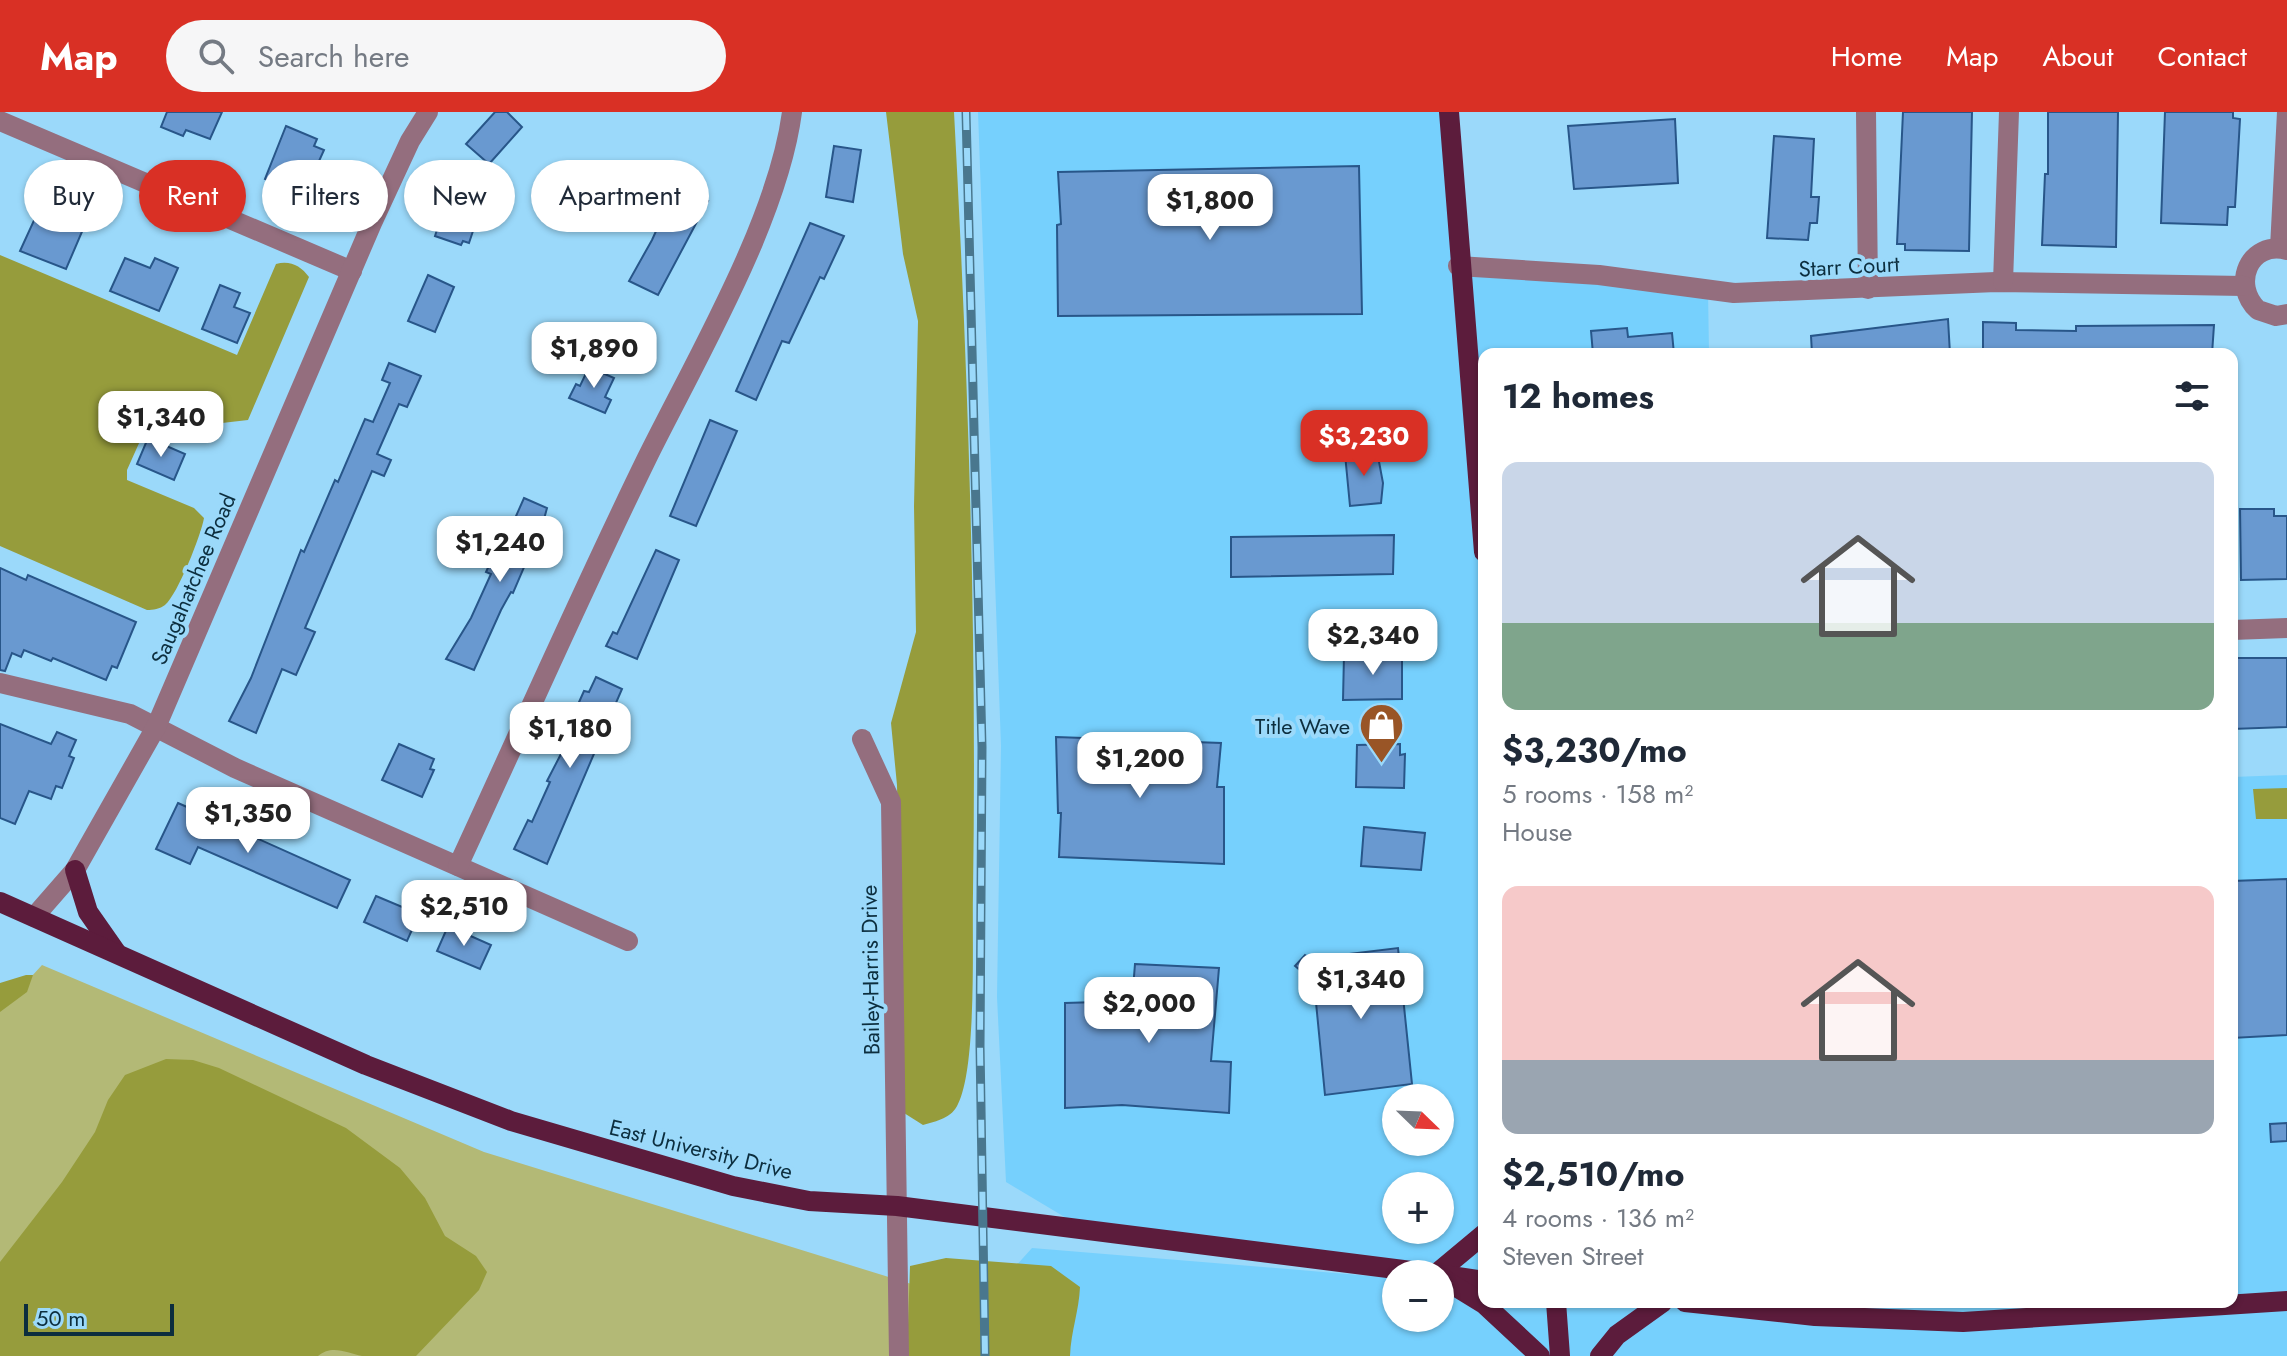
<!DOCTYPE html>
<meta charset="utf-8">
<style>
:root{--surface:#fff;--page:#f6f6f7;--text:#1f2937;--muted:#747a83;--accent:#d93025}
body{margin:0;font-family:Jost,sans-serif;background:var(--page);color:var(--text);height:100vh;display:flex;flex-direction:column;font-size:30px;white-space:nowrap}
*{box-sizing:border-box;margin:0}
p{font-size:26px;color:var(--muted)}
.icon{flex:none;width:44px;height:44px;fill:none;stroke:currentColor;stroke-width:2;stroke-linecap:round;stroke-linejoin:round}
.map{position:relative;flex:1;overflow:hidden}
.side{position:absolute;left:1478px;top:236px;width:760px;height:960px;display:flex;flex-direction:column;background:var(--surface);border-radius:16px;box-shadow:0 2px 6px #0004}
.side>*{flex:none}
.hud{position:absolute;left:24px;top:48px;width:760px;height:72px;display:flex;gap:16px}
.needle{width:52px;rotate:113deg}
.buttons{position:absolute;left:1382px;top:972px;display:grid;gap:16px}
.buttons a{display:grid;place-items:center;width:72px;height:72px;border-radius:50%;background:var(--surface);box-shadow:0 2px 6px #0004;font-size:40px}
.scale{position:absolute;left:24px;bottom:20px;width:150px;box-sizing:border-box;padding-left:8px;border:4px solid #0c2e3e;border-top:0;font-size:22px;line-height:28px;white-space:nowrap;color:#0c2e3e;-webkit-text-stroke:6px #9bd9fa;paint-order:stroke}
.price{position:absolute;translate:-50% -68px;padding:0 18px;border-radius:16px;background:#fff;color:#222;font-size:26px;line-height:52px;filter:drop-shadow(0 2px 4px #0008)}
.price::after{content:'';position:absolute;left:50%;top:48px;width:24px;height:18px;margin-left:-12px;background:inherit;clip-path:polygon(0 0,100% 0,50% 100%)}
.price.selected{background:var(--accent);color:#fff}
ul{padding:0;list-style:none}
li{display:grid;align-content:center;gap:16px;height:424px;padding:0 24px}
li span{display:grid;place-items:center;height:248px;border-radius:16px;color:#555}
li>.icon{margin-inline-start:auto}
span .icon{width:144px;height:144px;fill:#fffc;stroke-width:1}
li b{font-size:34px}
h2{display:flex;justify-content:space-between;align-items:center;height:96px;padding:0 24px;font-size:34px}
.tag{padding:0 28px;border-radius:36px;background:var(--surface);box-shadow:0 2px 6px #0004;font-size:28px;line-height:72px}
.tag.selected{background:var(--accent);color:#fff}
header{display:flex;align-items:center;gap:48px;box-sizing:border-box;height:112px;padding:0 40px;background:var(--accent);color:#fff}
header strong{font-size:38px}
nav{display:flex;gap:44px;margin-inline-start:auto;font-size:28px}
.search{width:560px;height:72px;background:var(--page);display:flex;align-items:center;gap:20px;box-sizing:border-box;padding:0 28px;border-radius:44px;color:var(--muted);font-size:30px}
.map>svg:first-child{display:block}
.built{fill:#76d0fd;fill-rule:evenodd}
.green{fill:#b3b976}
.forest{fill:#969c3c}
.building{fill:#6999d0;stroke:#285689;stroke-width:2}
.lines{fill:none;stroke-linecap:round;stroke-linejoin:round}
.minor{stroke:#946e7e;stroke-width:20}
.major{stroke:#5c1c3c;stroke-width:20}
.rail-casing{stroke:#49778e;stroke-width:9}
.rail{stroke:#9bd9fa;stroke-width:6;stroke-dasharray:18;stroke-linecap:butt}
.labels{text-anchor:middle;stroke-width:8;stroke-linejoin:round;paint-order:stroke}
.street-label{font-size:22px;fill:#0c2e3e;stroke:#9bd9fa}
.poi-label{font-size:22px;fill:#0c2e3e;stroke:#9bd9fa;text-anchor:end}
</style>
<header>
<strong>Map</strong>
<div class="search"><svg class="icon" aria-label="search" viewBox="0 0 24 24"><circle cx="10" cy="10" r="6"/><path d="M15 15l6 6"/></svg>Search here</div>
<nav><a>Home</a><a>Map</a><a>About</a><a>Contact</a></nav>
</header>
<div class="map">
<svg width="2287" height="1244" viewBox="0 0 2287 1244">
<rect width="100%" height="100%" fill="#9bd9fa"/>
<g class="built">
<path d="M978,0H1449L1459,154L1708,178L1709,242H1484V1169L1088,1119L1006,1070L997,885L1001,634ZM1396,986H1440V1030H1396ZM1396,1074H1440V1118H1396Z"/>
<polygon points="2287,663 2287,1244 1007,1244 1006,1165 1032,1136 1396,1166 1396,1206 1440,1206 1440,1169 1484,1173 1484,1190 2232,1190 2232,665"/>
</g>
<polygon class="green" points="42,853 484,1040 934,1179 935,1244 0,1244 0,899"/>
<g class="forest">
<path d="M886,0H954C968,260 977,521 973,781C972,829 977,954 958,992C952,1006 937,1009 923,1013L904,1001L897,673L891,611L916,520L914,394L918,209L903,142Z"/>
<path d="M0,143L237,243L276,152C290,148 301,154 309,165L248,308L144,320L127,358V368L194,396L204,406C201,423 178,482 165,493C160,497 153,498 147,498L0,434Z"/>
<polygon points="2287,676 2287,707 2256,707 2253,677"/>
<polygon points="26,863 33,863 27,880 0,900 0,871"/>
<path d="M166,947L193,948L219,956L346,1016L400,1056L425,1086L445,1124L476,1144L487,1160L479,1178L416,1244C399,1244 378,1244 362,1244C347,1241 332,1232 318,1244H0V1150L62,1070L95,1020L108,988L125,963Z"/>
<path d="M946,1146L1051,1154L1080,1175C1079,1199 1071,1219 1070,1244H907L910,1154Z"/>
</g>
<g class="building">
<polygon points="167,0 222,0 210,27 186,18 183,24 161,15"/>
<polygon points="495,0 507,0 522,15 489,52 466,32"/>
<polygon points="1903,0 1972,0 1969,139 1905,138 1905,132 1897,132"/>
<polygon points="2048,0 2118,0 2116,135 2042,133 2045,62 2048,62"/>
<polygon points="2165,0 2233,0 2233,6 2240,7 2235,95 2228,95 2227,113 2161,111"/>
<polygon points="1675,7 1678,71 1574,77 1568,14"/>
<polygon points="286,14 317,27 314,34 324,38 319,49 323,50 308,85 265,67"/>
<polygon points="1774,24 1814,27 1811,85 1819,85 1817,111 1810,111 1808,128 1767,126"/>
<polygon points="834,34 861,38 853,90 826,85"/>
<polygon points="1359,54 1362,202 1058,204 1057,113 1061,112 1058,60"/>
<polygon points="676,75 708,89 658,183 629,169 652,128"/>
<polygon points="444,96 471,106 469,111 475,113 469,131 463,129 461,133 435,124"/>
<polygon points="36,104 59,114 63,106 84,115 66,157 20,139"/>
<polygon points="810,111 844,124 824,167 820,165 789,231 782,229 756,288 736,279"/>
<polygon points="125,146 150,156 155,146 178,156 159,199 110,179"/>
<polygon points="428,163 454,175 435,220 408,209"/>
<polygon points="220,173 240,181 234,195 250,201 237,231 202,217"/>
<polygon points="1948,207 1950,242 1812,242 1811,224"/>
<polygon points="1983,210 2016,211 2016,218 2076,219 2076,214 2214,213 2212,242 1983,242"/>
<polygon points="1627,216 1628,225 1672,221 1674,242 1593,242 1591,219"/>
<polygon points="389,251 421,264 407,295 399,292 377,342 391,348 384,364 372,359 305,516 315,520 296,563 282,557 256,621 229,609 251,566 301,438 304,440 335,368 338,370 365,307 373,310 390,271 382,268"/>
<polygon points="589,255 614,266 605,285 611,288 605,301 569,286 576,272 580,274"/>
<polygon points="710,308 737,319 696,414 670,404"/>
<polygon points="148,326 185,342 174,368 137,352"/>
<polygon points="1377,339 1383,371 1381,391 1350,394 1345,342"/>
<polygon points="524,386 547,396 543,411 513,481 511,480 501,498 474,558 446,547 471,506 491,462 486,460 494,443 498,445"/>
<polygon points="2240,397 2274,397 2274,404 2287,404 2287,467 2241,468"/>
<polygon points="1394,423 1393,462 1231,465 1231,425"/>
<polygon points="656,438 679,448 637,547 606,534 613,520 617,522"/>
<polygon points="0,456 26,468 28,463 136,510 117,556 112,554 106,568 53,546 51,549 24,538 21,545 12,541 5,559 0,558"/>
<polygon points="1344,543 1402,543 1402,587 1343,588"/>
<polygon points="2232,546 2287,546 2287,615 2232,617"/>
<polygon points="596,565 622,577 612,600 616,601 605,624 602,623 547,752 514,737 528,708 532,710 550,670 547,669 577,611 571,608 584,579 589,580"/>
<polygon points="0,612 51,632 57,620 76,628 69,644 74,646 62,676 56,674 51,687 29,679 15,712 0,706"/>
<polygon points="1056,625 1221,631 1217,675 1224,675 1224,752 1059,745 1061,701 1058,701"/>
<polygon points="399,632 434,647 430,657 434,658 422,685 382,668"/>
<polygon points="1400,632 1400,643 1405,642 1404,676 1356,675 1357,633"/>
<polygon points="178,691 350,768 337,796 198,735 190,752 156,737"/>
<polygon points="1364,715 1425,721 1421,758 1361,754"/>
<polygon points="2287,767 2287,923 2232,926 2232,769"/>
<polygon points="376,784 419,802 407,829 364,810"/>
<polygon points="448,814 491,833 480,857 437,839"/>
<polygon points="1398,836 1412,972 1325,983 1314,870 1295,854 1305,843 1323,856 1333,844"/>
<polygon points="1135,852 1219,856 1211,949 1231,950 1229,1001 1122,993 1065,996 1065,891 1132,889"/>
<polygon points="2287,1011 2287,1029 2271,1030 2270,1012"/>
</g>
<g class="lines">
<g class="minor">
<polyline points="1866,0 1868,177"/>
<polyline points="0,9 352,159"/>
<polyline points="2280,136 2287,0"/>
<path d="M2287,138C2249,128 2231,173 2258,198L2276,204L2287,202"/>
<polyline points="1458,154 1599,163 1734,181 1996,170 2244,174"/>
<polyline points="2003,170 2009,0"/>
<polyline points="2232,518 2287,516"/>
<polyline points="0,571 130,602 235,656 628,829"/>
<polyline points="862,627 891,690 899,1244"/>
<path d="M458,754C521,618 581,481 647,346C696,247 778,108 792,0"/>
<polyline points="34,805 75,758 156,615 372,111 410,29 428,0"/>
</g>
<g class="major">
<polyline points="1449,0 1484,440"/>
<polyline points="75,758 88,800 116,840"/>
<polyline points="0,790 366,953 511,1009 733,1074 809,1089 897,1094 1435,1162"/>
<polyline points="1436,1162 1484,1122"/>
<polyline points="1444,1163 1484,1169"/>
<polyline points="1440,1165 1484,1192 1540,1244"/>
<polyline points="1556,1190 1560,1244"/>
<polyline points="1685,1190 1815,1204 1963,1210 2287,1189"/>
<polyline points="1600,1244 1617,1223 1663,1190"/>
</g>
<defs>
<polyline id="rail" points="966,0 982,635 980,934 985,1244"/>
</defs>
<use href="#rail" class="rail-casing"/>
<use href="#rail" class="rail"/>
</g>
<defs>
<symbol id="shop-pin" viewBox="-11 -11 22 30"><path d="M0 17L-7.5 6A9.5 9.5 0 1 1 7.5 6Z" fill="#995526" stroke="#9bd9fa"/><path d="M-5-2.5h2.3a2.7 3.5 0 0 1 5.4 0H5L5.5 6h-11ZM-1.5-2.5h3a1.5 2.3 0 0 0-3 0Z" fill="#fff"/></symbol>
</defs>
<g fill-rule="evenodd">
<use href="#shop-pin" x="1356" y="588" width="51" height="69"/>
</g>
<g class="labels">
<g class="street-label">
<text transform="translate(1849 154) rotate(-3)" y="8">Starr Court</text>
<text transform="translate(193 467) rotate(-67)" y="8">Saugahatchee Road</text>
<text transform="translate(870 858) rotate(-91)" y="8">Bailey-Harris Drive</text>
<text transform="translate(701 1037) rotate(14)" y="8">East University Drive</text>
</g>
<g class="poi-label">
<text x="1350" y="622">Title Wave</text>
</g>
</g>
</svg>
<div class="buttons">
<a><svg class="needle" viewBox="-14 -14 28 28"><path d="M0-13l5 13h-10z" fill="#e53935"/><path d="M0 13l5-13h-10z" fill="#747a83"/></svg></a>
<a>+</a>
<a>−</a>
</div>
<div class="scale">50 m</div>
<b class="price" style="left:1210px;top:130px">$1,800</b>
<b class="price" style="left:594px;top:278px">$1,890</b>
<b class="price" style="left:161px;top:347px">$1,340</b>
<b class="price selected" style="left:1364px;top:366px">$3,230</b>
<b class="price" style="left:500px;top:472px">$1,240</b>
<b class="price" style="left:1373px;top:565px">$2,340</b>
<b class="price" style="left:570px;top:658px">$1,180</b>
<b class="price" style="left:1140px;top:688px">$1,200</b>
<b class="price" style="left:248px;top:743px">$1,350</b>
<b class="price" style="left:464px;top:836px">$2,510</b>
<b class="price" style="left:1361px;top:909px">$1,340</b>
<b class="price" style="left:1149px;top:933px">$2,000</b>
<div class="hud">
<a class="tag">Buy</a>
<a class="tag selected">Rent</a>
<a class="tag">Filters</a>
<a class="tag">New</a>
<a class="tag">Apartment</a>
</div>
<section class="side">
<h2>12 homes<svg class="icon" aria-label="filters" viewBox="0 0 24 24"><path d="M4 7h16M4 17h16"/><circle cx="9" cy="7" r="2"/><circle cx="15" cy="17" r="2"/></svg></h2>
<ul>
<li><span style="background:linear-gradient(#c9d6e8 65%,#7fa58c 0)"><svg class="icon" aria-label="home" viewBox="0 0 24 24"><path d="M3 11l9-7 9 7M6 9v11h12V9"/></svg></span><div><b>$3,230/mo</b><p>5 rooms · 158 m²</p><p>House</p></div></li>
<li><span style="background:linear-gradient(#f6c9c9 70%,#9aa5b1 0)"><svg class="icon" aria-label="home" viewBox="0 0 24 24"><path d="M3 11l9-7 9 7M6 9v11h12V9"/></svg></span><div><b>$2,510/mo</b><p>4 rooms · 136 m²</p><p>Steven Street</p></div></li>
</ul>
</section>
</div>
